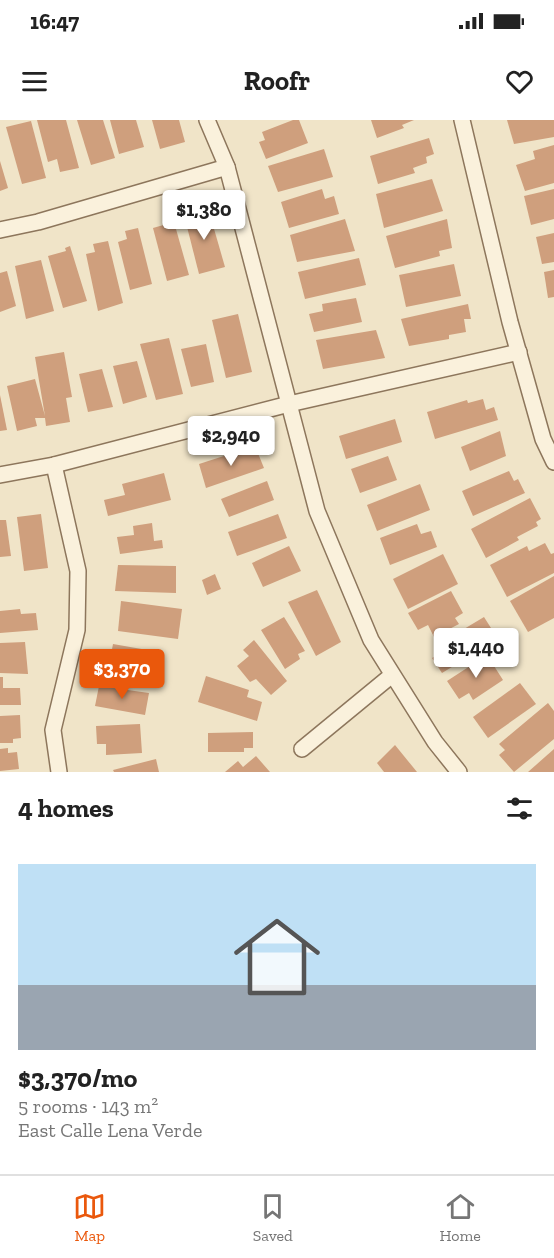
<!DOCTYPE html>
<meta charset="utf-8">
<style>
:root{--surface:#fff;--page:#f2f2f2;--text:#222;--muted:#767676;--line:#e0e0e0;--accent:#ea580c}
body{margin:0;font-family:"Zilla Slab",serif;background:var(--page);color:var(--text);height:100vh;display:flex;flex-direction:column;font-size:22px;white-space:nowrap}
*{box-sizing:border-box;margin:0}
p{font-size:20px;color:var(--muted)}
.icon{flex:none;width:33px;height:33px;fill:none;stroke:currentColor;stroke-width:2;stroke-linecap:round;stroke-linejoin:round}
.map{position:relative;height:652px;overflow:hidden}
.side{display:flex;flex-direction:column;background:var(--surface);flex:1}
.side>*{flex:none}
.price{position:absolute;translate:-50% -51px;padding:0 14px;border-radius:6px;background:#fff;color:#222;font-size:20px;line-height:39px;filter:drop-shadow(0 2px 3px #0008)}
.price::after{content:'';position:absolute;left:50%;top:36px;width:18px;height:14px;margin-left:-9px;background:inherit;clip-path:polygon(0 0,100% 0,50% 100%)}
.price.selected{background:var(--accent);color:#fff}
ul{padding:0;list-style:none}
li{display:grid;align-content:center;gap:12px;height:318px;padding:0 18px}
li span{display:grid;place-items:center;height:186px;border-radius:0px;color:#555}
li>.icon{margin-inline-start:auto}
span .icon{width:108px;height:108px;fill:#fffc;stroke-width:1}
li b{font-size:26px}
h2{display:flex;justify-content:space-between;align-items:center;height:72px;padding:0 18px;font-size:26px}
.status{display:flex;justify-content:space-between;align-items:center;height:42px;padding:0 30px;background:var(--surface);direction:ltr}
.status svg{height:16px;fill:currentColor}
header{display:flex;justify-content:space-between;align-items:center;height:78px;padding:0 18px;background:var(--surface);font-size:27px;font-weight:700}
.tab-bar{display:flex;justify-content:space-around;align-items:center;height:84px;border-top:2px solid var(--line);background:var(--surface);font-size:16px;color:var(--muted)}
.tab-bar a{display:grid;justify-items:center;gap:3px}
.tab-bar .selected{color:var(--accent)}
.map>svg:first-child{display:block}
.building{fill:#cf9f7d}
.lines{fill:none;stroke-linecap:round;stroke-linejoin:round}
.street-casing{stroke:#8d765c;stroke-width:18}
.street{stroke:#faf1dc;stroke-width:15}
</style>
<div class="status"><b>16:47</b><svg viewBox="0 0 49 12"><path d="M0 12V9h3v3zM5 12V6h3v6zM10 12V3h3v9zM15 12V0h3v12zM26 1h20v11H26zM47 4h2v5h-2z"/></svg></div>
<header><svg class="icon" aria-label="menu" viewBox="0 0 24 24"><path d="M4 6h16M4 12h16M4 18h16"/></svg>Roofr<svg class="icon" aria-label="heart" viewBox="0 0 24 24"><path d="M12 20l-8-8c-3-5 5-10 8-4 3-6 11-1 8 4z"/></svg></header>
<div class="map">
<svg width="554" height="652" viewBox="0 0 554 652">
<rect width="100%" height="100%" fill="#f0e4c8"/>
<g class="building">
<polygon points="37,0 66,0 79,48 60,52 57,39 48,42"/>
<polygon points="77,0 103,0 115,38 91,45"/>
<polygon points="110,0 136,0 144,27 119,34"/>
<polygon points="152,0 179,0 185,22 160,29"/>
<polygon points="293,0 299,0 308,23 266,39 259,22 265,20 262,12"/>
<polygon points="371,0 414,0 402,5 404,8 377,18"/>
<polygon points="507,0 554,0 554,17 514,24"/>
<polygon points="31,1 46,58 22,64 6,7"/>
<polygon points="429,18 434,34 426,37 427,43 413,48 415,53 378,64 370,36"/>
<polygon points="554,25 554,63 525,71 516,45 535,39 533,31"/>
<polygon points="324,29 333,57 278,72 268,46"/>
<polygon points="0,41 8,68 0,71"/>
<polygon points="432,59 443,91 384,108 376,74"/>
<polygon points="322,69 325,79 334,76 339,94 289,108 281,82"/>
<polygon points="554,69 554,99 531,105 524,76"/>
<polygon points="208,88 225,147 199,154 184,95"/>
<polygon points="345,99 355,131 297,142 290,115"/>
<polygon points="447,99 452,128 439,131 440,136 395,148 386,116"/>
<polygon points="174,102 189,155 167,161 153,108"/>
<polygon points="138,108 152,164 130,170 118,122 127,119 125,111"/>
<polygon points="554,113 554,142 542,144 536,117"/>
<polygon points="108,121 123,183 98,191 86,134 95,132 93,124"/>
<polygon points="70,126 87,181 63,188 48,136 66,131 65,128"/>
<polygon points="359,138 366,165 305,179 298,152"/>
<polygon points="41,140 54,191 26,199 15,146"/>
<polygon points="454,144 461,176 406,187 399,155"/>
<polygon points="554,150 554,177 548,178 544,152"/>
<polygon points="7,151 16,186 0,192 0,153"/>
<polygon points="356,178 362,202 314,212 309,194 323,191 322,184"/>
<polygon points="468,184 471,199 464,199 466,212 449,215 449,219 409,226 401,199"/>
<polygon points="238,194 252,252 226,258 212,200"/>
<polygon points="376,210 385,238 323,249 316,220"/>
<polygon points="169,218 183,274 156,280 140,224"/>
<polygon points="206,224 214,262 191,267 181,229"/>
<polygon points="64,232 72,277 66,278 70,302 46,306 45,298 35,298 37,306 17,311 7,266 35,259 45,296 35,237"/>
<polygon points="137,241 147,277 123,284 113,246"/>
<polygon points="102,249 113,287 88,292 79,254"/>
<polygon points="0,275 7,310 0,311"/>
<polygon points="483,279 486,290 494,287 498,300 435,319 427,292 467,280 468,283"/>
<polygon points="395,299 402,322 346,339 339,316"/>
<polygon points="500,311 506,336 470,351 461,327"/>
<polygon points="255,326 264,348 206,368 199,344"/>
<polygon points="388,336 397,360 360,373 351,349"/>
<polygon points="509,351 514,361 518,359 525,373 473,396 462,371"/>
<polygon points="164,353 171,380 108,396 104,380 125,375 122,364"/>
<polygon points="267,361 274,380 229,397 221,379"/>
<polygon points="420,364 430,390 377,411 367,385"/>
<polygon points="530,378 541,399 536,402 538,406 517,417 519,420 486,438 471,409"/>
<polygon points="41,394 48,448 24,451 17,397"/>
<polygon points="278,394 287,418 237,436 228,412"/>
<polygon points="0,400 6,400 11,436 0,437"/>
<polygon points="152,403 154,421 162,420 163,428 120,434 117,417 134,415 133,406"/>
<polygon points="417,404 421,414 431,411 437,427 390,445 380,418"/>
<polygon points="545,423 551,434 554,433 554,453 507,477 490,445 527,426 529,431"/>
<polygon points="289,426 301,451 263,467 252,443"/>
<polygon points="443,434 458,464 408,489 393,459"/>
<polygon points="118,445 176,446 176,473 115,471"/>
<polygon points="215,454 221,469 207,475 202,460"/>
<polygon points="554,456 554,498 528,512 510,481"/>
<polygon points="317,470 341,522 316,536 288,482"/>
<polygon points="451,471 463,493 455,498 459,504 434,517 428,505 418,510 408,493"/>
<polygon points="121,481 182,489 178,519 118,511"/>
<polygon points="20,489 21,494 36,493 38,510 0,513 0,491"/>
<polygon points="284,497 305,531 298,534 300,539 285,549 261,510"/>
<polygon points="484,497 498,519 442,553 432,538 449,528 444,521"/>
<polygon points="254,520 287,561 271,575 256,559 250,562 237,546 249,536 243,530"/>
<polygon points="25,522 28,554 0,553 0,523"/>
<polygon points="113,524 153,531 148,559 108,551"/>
<polygon points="487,535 503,560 473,580 469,573 459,579 447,561"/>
<polygon points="206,556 249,570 247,577 262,582 257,601 198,582"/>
<polygon points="0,557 3,557 3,568 20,568 21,585 0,585"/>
<polygon points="520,563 536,584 488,618 473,597"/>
<polygon points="99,566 149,573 145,595 95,586"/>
<polygon points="548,583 554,591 554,619 514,652 499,635 505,630 499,624"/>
<polygon points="20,595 21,618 13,619 13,623 0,623 0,596"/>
<polygon points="140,604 142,633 106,635 106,624 97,624 96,606"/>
<polygon points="253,612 253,628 244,628 244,632 208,632 208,613"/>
<polygon points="395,625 417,652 384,652 377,643"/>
<polygon points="8,628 8,633 17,632 19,649 0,651 0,629"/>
<polygon points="554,629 554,652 528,652"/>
<polygon points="256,636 270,652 225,652 238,641 243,647"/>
<polygon points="156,639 159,652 114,652 113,650"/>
</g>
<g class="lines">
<defs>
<g id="street">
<polyline points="207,0 227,47 317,391 371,520 435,622 459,652"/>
<polyline points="462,0 510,202 543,319 554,342"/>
<polyline points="0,110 38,102 227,47"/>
<polyline points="54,345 78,451 77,510 53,610 59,652"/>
<polyline points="0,355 54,345 289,284 519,232"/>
<polyline points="302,629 392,555"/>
</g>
</defs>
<use href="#street" class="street-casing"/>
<use href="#street" class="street"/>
</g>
</svg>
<b class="price" style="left:204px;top:121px">$1,380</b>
<b class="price" style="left:231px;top:347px">$2,940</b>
<b class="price" style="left:476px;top:559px">$1,440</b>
<b class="price selected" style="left:122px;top:580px">$3,370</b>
</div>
<section class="side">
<h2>4 homes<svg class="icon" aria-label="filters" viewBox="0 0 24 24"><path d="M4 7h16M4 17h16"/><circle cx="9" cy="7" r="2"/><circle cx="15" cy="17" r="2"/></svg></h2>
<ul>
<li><span style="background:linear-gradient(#bfe0f5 65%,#9aa5b1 0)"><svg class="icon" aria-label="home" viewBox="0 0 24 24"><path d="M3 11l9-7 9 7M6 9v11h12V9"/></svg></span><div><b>$3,370/mo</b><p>5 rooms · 143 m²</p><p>East Calle Lena Verde</p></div></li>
</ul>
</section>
<nav class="tab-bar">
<a class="selected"><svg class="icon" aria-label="map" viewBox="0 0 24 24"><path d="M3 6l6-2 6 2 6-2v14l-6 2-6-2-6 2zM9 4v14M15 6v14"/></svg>Map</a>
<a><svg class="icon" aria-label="saved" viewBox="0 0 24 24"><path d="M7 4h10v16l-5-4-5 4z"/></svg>Saved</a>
<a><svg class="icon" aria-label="home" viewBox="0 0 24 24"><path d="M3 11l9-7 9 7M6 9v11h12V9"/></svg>Home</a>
</nav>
